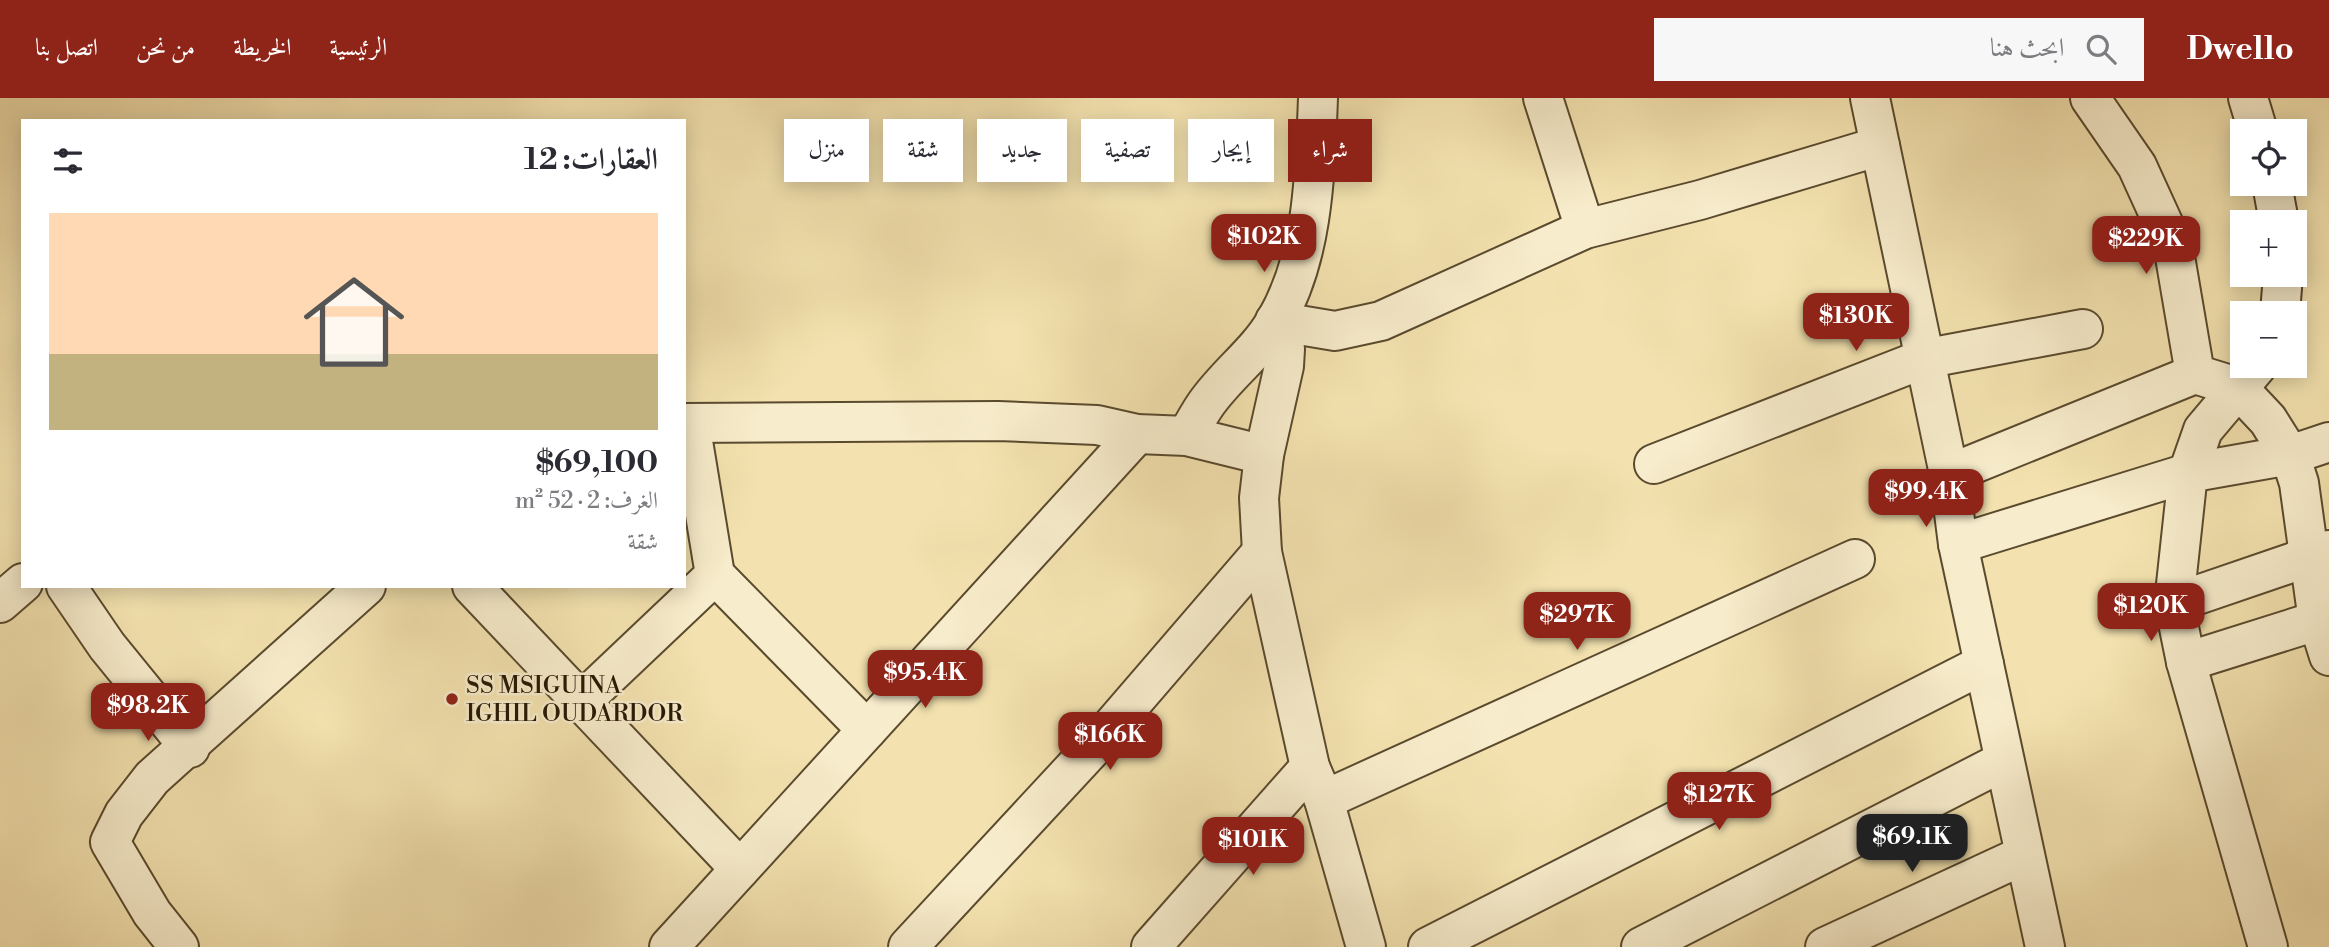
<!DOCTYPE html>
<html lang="ar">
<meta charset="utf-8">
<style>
:root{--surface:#fff;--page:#f7f7f7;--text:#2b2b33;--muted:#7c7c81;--line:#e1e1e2;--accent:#8f2418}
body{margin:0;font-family:"Libre Bodoni",Amiri,serif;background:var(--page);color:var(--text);direction:rtl;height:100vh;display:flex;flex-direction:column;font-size:26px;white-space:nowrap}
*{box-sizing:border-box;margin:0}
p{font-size:23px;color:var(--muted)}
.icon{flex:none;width:38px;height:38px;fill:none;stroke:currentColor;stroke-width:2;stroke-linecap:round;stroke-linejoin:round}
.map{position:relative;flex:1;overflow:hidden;direction:ltr}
.panel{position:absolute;left:21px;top:21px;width:665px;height:469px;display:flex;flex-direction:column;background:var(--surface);border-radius:0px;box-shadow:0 4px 18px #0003;direction:rtl}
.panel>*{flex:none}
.top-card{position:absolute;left:707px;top:21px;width:665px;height:63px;direction:rtl;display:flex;gap:14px}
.controls{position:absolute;left:2230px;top:21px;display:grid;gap:14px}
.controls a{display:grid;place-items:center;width:77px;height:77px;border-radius:0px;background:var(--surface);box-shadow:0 4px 18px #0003;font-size:35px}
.price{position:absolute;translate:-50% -60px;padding:0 16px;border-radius:14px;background:var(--accent);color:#fff;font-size:23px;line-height:46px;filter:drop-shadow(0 2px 4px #0008)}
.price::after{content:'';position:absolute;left:50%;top:42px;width:21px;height:16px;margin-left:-10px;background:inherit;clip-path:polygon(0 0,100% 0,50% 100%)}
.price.active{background:#222;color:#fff}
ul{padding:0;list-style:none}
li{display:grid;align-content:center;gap:14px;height:371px;padding:0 28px}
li+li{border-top:2px solid var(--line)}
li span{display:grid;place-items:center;height:217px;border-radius:0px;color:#555}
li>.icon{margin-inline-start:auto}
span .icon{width:126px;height:126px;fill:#fffc;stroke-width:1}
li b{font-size:30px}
h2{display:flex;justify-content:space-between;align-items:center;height:84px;padding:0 28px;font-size:30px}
.tag{padding:0 24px;border-radius:0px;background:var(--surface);box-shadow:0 4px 18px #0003;font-size:24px;line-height:63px}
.tag.active{background:var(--accent);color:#fff}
header{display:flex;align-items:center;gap:42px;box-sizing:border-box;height:98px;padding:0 35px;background:var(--accent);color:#fff}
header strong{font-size:33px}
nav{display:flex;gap:38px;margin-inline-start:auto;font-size:24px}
.search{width:490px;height:63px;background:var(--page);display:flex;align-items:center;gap:18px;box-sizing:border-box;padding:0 24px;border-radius:0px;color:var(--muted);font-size:26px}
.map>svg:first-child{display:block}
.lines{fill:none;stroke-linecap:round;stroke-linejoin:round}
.minor-casing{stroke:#5a4a2e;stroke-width:42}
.minor{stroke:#f7eccb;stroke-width:38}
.poi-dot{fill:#8f2418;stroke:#f7eccb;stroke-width:2.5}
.labels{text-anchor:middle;stroke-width:5;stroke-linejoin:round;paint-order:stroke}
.poi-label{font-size:24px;fill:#271803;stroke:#f7eccb;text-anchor:start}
</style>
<header>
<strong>Dwello</strong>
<div class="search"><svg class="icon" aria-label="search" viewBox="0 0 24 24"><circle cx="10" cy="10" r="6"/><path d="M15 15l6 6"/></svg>ابحث هنا</div>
<nav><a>الرئيسية</a><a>الخريطة</a><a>من نحن</a><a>اتصل بنا</a></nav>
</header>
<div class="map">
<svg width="2329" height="849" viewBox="0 0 2329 849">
<rect width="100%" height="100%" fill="#f3e2af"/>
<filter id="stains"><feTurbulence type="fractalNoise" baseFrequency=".00286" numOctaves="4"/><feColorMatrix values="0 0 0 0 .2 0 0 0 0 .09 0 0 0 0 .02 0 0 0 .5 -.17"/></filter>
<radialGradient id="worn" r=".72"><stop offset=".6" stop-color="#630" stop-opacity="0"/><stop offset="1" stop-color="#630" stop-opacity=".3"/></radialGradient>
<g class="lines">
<defs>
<g id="minor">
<polyline points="1543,0 1585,131"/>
<polyline points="1870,0 1949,376 1958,446 2045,849"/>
<polyline points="2090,0 2137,68 2173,147 2195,276 2237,289 2268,322 2290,357 2299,385 2318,523 2329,558"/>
<polyline points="2248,0 2258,33"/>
<polyline points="2272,86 2279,124"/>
<polyline points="2280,215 2283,177"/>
<polyline points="1275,223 1285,251 1284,268 1264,357 1259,400 1262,454 1310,669 1324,702 1366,849"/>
<polyline points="1275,223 1335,233 1381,223 1585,131 1700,102 1880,48"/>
<polyline points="2257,268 2203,332 2188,375 2174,505 2186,564 2268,849"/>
<polyline points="684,325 998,323 1097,327 1137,336 1187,338 1264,357"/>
<path d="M1187,338C1193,327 1199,316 1206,306C1227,276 1257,255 1275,224C1314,158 1315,75 1318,0"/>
<polyline points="1654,366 1923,261 2083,231"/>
<polyline points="1949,376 2195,276"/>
<polyline points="1958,446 2188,375 2290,357 2329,344"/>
<polyline points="715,477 867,632"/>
<polyline points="66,488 107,548 190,650"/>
<polyline points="472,488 740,771"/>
<polyline points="0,505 23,485"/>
<polyline points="2174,505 2329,452"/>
<polyline points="2186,564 2329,519"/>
<polyline points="581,604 715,477 690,325"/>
<polyline points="1324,702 1855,461"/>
<polyline points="179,849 152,815 110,744 124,716 152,680 366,488"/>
<polyline points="669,849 1137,336"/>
<polyline points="908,849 1100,642 1262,454"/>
<polyline points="1151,849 1310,669"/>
<polyline points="1428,849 1984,566"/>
<polyline points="1641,849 2004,663"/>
<polyline points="1825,849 2024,757"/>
</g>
</defs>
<use href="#minor" class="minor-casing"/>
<use href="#minor" class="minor"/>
</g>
<circle class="poi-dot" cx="452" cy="601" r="7"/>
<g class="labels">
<g class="poi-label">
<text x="466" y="595">SS MSIGUINA<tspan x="466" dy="28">IGHIL OUDARDOR</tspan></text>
</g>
</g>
<rect width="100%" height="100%" filter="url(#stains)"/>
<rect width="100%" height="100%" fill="url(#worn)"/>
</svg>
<div class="controls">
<a><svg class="icon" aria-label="locate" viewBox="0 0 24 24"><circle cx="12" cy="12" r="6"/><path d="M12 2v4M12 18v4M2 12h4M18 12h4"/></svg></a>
<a>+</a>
<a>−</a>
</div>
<b class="price" style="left:1264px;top:176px">$102K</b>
<b class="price" style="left:2146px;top:178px">$229K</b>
<b class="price" style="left:1856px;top:255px">$130K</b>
<b class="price" style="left:1926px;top:431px">$99.4K</b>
<b class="price" style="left:2151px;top:545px">$120K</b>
<b class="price" style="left:1577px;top:554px">$297K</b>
<b class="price" style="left:925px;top:612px">$95.4K</b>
<b class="price" style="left:148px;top:645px">$98.2K</b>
<b class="price" style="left:1110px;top:674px">$166K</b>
<b class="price" style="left:1719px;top:734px">$127K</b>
<b class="price active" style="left:1912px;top:776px">$69.1K</b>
<b class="price" style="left:1253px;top:779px">$101K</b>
<div class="top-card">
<a class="tag active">شراء</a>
<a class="tag">إيجار</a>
<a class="tag">تصفية</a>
<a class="tag">جديد</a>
<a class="tag">شقة</a>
<a class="tag">منزل</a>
</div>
<section class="panel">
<h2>العقارات: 12<svg class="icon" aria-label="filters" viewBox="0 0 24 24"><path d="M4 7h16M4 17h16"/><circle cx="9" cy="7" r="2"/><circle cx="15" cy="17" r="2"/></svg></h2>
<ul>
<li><span style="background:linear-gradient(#ffd9b3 65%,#c2b280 0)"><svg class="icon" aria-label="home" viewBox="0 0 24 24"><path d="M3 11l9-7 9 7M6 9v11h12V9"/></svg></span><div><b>$69,100</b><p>الغرف: 2 · 52 m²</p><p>شقة</p></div></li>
</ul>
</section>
</div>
